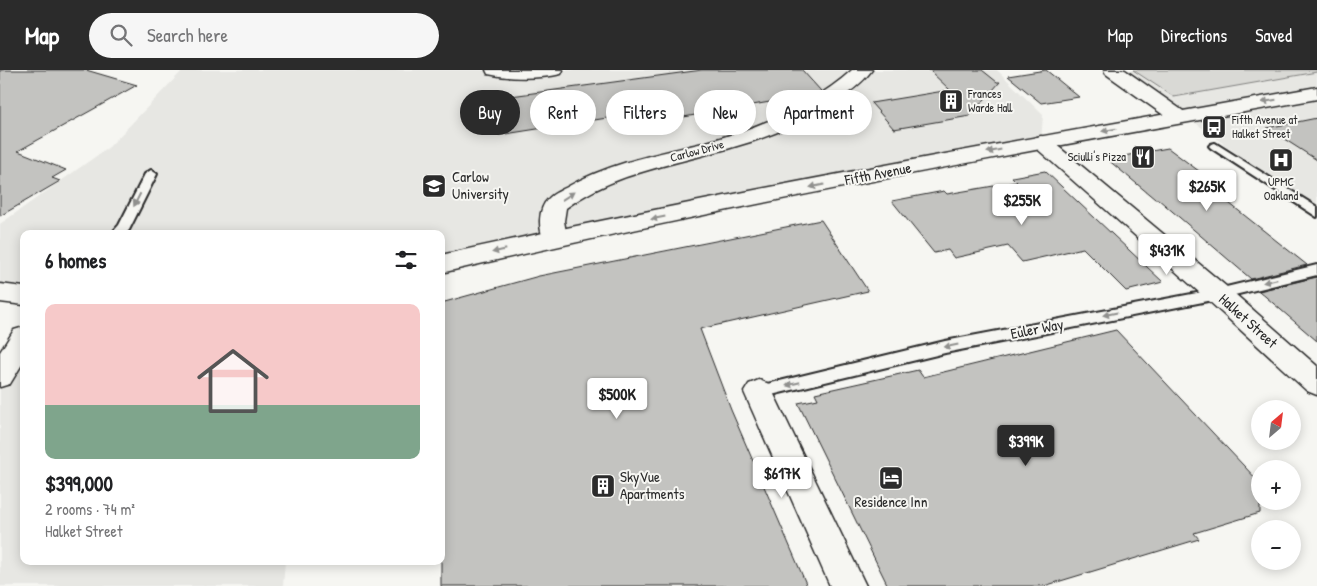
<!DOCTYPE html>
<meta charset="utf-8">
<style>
:root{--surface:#fff;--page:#f6f6f6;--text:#202124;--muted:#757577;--accent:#2b2b2b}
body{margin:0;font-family:"Patrick Hand",sans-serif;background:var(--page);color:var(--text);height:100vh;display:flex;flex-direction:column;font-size:19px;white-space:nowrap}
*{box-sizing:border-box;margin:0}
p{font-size:16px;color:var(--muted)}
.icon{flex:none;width:28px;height:28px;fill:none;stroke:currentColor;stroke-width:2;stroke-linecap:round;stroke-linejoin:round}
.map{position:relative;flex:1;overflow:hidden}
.details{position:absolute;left:20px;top:160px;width:425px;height:335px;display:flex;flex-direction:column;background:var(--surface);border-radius:10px;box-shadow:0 2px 12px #0003}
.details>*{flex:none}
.top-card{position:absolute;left:460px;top:20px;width:475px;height:45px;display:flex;gap:10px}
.needle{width:32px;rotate:28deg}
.controls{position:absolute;left:1251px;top:330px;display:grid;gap:10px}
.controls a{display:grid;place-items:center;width:50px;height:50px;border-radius:50%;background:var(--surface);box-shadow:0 2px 12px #0003;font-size:25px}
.price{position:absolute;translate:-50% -42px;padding:0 11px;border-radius:5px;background:#fff;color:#222;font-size:16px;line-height:32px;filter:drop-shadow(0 1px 2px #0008)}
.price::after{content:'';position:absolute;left:50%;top:30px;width:15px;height:11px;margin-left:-8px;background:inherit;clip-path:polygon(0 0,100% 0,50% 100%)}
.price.current{background:var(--accent);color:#fff}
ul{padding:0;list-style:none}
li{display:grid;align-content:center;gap:10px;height:265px;padding:0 25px}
li span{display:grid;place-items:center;height:155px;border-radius:10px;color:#555}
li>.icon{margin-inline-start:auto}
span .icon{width:90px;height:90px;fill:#fffc;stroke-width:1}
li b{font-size:21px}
h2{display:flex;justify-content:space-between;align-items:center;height:60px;padding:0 25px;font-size:21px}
.tag{padding:0 18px;border-radius:22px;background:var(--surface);box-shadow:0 2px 12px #0003;font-size:18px;line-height:45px}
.tag.current{background:var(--accent);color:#fff}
header{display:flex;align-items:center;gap:30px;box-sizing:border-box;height:70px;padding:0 25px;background:var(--accent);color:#fff}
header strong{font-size:24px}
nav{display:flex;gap:28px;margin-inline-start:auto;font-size:18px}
.search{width:350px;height:45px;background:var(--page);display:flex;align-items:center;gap:12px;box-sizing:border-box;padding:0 18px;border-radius:28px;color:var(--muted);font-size:19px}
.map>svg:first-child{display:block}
.built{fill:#e7e7e3}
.green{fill:#d9d9d5;stroke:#828280}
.building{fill:#c3c3c0;stroke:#2b2b2b}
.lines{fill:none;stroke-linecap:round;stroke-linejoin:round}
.lane-casing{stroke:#2b2b2b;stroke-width:4}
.street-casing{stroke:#2b2b2b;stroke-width:3}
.secondary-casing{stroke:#2b2b2b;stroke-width:3}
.highway-casing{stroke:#2b2b2b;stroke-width:3}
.lane{fill:#f6f6f2;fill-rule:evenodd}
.street{fill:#f6f6f2;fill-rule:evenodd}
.secondary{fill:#f6f6f2;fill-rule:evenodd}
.highway{fill:#f6f6f2;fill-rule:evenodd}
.oneway{fill:#90908e}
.labels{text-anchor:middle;stroke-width:4;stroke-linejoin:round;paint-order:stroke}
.far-poi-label{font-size:12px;fill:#2b2b2b;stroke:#f6f6f2;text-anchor:start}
.far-street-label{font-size:12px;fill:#2b2b2b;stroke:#f6f6f2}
.street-label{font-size:15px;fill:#2b2b2b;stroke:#f6f6f2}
.poi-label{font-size:15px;fill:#2b2b2b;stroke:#f6f6f2;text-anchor:start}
</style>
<header>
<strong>Map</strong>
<div class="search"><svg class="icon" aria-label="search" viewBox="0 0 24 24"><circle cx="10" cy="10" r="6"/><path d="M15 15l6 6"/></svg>Search here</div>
<nav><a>Map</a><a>Directions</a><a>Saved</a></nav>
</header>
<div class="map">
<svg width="1317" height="516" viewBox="0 0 1317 516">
<rect width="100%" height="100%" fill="#f6f6f2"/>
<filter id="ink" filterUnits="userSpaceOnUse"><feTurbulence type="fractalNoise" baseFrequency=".02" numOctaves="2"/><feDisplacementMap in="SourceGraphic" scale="10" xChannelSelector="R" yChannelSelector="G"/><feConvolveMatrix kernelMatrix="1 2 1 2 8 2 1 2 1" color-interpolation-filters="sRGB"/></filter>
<g filter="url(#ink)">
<g class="built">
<polygon points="183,0 997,0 1043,45 1041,72 441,193 441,164 24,164 24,226 0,222 0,154 109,77"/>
<polygon points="1124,0 1317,0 1317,144 1173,36"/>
<polygon points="24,267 24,491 285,491 283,516 0,516 0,306"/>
</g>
<polygon class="green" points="1133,0 1317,0 1317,2 1174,27"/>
<g class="building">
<polygon points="0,0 86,0 137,15 18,81 66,100 52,108 60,111 0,146"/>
<polygon points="702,0 802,0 821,21 816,24 678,48 680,51 626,60 620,46 499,65 489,29"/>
<polygon points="929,0 982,0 997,12 1000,12 970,46 894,59 871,33 950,20"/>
<polygon points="1046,0 1079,27 1041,33 1008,6"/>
<polygon points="1317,48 1317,90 1267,58"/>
<polygon points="1168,78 1219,116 1210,118 1307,195 1251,209 1158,129 1155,129 1107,89"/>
<polygon points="1045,101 1163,212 1126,221 1083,178 1022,192 1008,176 954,188 948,180 934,183 892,131 944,121 947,124 1017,112 1012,107"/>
<polygon points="821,150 868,221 700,259 731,340 807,516 441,516 441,233 539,206"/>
<polygon points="1317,207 1317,271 1259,221"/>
<polygon points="1116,260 1260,413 1260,443 1194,463 1199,469 1044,516 888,516 798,333 818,329 815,323 918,300 923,307"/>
</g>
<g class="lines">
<defs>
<g id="lane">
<polygon points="1215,73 1317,137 1317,147 1211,78 1209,76 1211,74"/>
<polygon points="151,100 157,104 129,160 125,164 111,164 119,155 145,104"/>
<polygon points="1317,195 1317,205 1218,229 945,283 759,328 753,327 751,322 753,317 759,316 945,271 1218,219"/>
</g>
<g id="street">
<path d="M486,0H563L561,4C539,9 510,9 488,4Z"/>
<path d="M852,0H872C862,14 846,25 831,34C803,52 770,67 737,76C679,94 616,101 566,138L564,151L567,168L564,174L555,176L546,174C538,161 537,139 549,128C554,123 562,120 569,116C610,93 657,84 703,73C755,59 811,37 852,0Z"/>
<polygon points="1104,0 1125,0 1186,43 1189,47 1186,51 1179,53 1172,51 1106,4"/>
<polygon points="759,310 769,314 866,516 830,516 744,322 749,314"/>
</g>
<g id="secondary">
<polygon points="1041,66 1048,68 1227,217 1317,296 1317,325 1307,321 1209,231 1034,76 1030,72 1034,68"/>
<polygon points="24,257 24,291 10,314 0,317 0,282 14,260"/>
</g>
<g id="highway">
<path d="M1317,17V29C1024,81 731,135 441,203V185C731,121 1024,69 1317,17Z"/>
<polygon points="0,214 24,217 24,235 0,232"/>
</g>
</defs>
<use href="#lane" class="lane-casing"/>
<use href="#street" class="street-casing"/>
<use href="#secondary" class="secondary-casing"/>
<use href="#highway" class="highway-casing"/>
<use href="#lane" class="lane"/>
<use href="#street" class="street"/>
<use href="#secondary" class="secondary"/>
<use href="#highway" class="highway"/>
</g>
<defs><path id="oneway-solid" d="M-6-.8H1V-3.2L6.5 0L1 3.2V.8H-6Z" transform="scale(1.25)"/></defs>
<g class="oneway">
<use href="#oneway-solid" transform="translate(1269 31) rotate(170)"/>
<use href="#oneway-solid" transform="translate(1109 60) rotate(170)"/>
<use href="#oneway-solid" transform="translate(994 81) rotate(169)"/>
<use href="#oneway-solid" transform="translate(817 116) rotate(169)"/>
<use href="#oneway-solid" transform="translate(568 126) rotate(-33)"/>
<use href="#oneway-solid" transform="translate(137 130) rotate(117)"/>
<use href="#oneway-solid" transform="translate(658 148) rotate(169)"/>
<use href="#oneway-solid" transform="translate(499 181) rotate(167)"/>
<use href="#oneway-solid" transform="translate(1270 211) rotate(167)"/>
<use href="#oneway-solid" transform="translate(1110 244) rotate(169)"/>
<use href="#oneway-solid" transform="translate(951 276) rotate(169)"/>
<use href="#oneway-solid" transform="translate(793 314) rotate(166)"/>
</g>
</g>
<defs>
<symbol id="building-square" viewBox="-11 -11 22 22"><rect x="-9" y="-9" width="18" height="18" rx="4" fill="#2b2b2b" stroke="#f6f6f2"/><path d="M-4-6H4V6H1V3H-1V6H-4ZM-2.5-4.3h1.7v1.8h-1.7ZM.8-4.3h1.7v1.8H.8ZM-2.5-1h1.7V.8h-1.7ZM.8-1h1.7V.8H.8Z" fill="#fff"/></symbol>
<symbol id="bus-square" viewBox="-11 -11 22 22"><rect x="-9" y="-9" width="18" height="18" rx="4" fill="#2b2b2b" stroke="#f6f6f2"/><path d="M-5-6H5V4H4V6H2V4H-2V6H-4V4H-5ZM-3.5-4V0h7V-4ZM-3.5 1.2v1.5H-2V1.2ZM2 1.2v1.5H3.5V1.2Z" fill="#fff"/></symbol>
<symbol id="restaurant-square" viewBox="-11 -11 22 22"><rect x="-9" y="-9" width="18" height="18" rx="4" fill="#2b2b2b" stroke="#f6f6f2"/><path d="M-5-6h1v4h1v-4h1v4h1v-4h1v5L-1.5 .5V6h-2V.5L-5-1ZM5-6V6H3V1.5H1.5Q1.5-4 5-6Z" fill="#fff"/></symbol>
<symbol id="hospital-square" viewBox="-11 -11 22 22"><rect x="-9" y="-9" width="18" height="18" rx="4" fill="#2b2b2b" stroke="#f6f6f2"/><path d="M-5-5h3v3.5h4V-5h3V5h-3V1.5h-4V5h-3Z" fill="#fff"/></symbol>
<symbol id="university-square" viewBox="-11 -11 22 22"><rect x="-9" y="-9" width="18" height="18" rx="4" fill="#2b2b2b" stroke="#f6f6f2"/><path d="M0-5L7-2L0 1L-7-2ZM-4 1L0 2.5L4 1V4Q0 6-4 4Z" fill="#fff"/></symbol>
<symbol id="hotel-square" viewBox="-11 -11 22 22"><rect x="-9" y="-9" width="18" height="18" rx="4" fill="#2b2b2b" stroke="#f6f6f2"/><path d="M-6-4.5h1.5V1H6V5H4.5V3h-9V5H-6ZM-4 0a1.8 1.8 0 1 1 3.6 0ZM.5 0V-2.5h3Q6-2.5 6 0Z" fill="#fff"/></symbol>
</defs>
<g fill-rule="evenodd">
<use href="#building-square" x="937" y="17" width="28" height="28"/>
<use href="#bus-square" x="1200" y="43" width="28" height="28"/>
<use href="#restaurant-square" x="1129" y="73" width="28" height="28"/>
<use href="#hospital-square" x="1267" y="76" width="28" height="28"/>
<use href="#university-square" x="420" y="102" width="28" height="28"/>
<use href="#hotel-square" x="877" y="394" width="28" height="28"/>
<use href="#building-square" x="589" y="402" width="28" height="28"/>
</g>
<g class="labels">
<g class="far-poi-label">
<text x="968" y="28">Frances<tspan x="968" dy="14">Warde Hall</tspan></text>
<text x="1232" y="54">Fifth Avenue at<tspan x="1232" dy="14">Halket Street</tspan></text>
<text x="1126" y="91" text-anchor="end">Sciulli's Pizza</text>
<text x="1281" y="116" text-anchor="middle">UPMC<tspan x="1281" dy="14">Oakland</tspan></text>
</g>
<g class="far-street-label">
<text transform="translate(697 81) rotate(-15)" y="4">Carlow Drive</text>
</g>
<g class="street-label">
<text transform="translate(878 104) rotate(-11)" y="5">Fifth Avenue</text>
<text transform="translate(1248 251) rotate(42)" y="5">Halket Street</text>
<text transform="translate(1037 259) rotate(-11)" y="5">Euler Way</text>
</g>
<g class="poi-label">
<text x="452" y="112">Carlow<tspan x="452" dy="17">University</tspan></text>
<text x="620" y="412">SkyVue<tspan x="620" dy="17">Apartments</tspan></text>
<text x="891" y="437" text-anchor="middle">Residence Inn</text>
</g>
</g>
</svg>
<div class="controls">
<a><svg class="needle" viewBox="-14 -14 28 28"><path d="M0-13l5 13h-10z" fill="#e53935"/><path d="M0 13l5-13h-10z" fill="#757577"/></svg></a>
<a>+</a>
<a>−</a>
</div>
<b class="price" style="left:1207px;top:142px">$265K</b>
<b class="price" style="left:1022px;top:156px">$255K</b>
<b class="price" style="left:1167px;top:206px">$431K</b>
<b class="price" style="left:617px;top:350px">$500K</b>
<b class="price current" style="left:1026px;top:397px">$399K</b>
<b class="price" style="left:782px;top:429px">$617K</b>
<div class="top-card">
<a class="tag current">Buy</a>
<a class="tag">Rent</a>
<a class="tag">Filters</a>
<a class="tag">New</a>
<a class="tag">Apartment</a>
</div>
<section class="details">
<h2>6 homes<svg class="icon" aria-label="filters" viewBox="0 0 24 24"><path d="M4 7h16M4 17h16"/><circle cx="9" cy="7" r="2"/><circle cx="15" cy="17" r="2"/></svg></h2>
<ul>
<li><span style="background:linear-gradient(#f6c9c9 65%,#7fa58c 0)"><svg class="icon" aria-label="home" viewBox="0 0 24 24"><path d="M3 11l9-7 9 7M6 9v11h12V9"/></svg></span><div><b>$399,000</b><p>2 rooms · 74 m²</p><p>Halket Street</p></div></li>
</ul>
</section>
</div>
